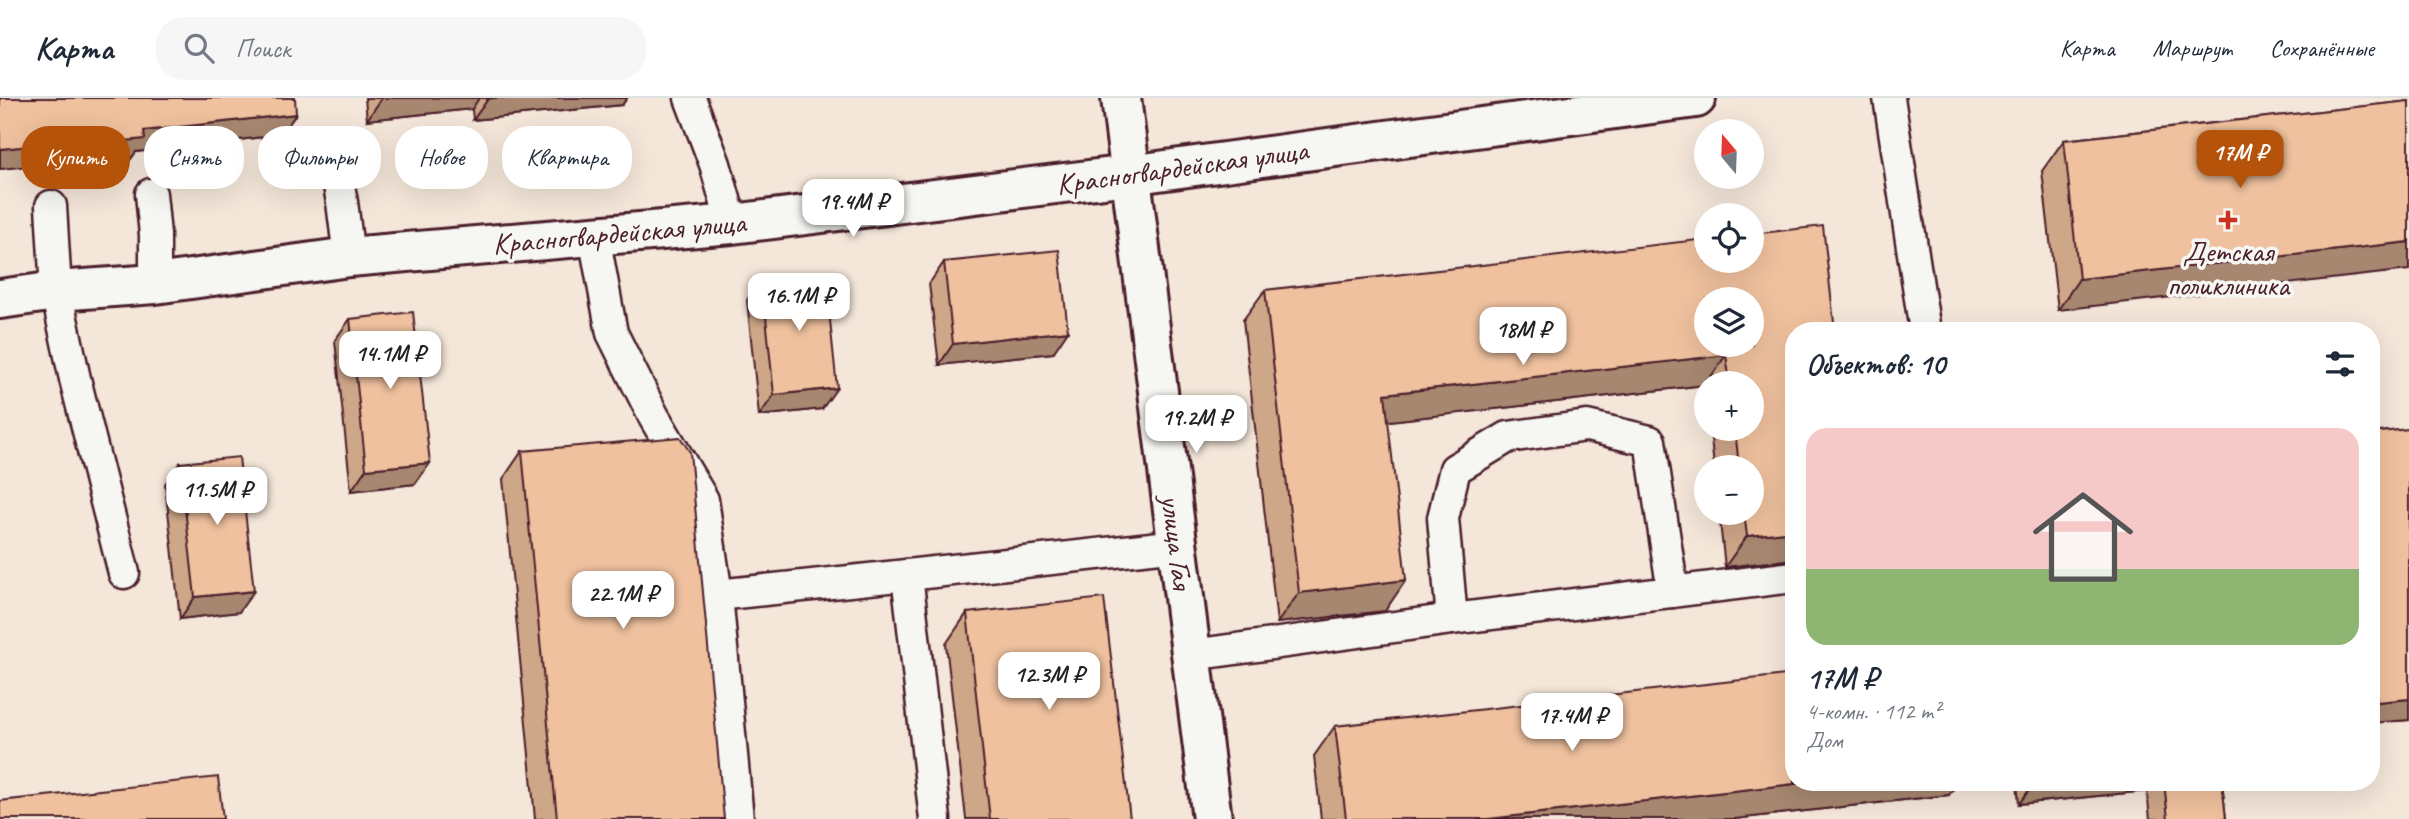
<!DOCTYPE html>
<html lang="ru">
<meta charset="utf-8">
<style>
:root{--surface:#fff;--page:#f6f6f7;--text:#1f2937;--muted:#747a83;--line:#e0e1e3;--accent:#b45309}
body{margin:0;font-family:Caveat,sans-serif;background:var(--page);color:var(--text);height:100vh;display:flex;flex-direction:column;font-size:26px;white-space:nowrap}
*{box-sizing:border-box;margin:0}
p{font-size:23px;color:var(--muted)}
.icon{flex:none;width:38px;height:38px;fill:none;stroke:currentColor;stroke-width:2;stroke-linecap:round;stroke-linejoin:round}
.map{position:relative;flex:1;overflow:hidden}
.sheet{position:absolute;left:1785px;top:224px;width:595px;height:469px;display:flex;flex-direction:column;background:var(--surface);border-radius:28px;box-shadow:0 7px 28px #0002}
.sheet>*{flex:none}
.hud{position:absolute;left:21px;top:28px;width:665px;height:63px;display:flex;gap:14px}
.needle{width:46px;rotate:341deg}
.buttons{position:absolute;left:1694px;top:21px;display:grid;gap:14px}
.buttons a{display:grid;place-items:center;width:70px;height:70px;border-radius:50%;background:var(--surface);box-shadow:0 7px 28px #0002;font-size:35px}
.price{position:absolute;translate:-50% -60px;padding:0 16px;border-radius:14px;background:#fff;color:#222;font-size:23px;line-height:46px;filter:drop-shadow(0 2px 4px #0008)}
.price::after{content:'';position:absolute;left:50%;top:42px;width:21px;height:16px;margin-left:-10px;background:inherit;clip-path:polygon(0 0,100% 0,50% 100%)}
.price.current{background:var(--accent);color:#fff}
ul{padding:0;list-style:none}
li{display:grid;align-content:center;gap:14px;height:371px;padding:0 21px}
li span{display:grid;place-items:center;height:217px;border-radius:21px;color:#555}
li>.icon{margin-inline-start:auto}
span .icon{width:126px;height:126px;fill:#fffc;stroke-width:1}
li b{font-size:30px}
h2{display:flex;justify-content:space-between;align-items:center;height:84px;padding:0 21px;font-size:30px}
.tag{padding:0 24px;border-radius:28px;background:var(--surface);box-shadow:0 7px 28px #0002;font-size:24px;line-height:63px}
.tag.current{background:var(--accent);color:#fff}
header{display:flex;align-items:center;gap:42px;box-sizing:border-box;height:98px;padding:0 35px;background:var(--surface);border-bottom:2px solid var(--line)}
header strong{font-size:33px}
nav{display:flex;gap:38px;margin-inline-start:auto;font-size:24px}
.search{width:490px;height:63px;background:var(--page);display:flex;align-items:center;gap:18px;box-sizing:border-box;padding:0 24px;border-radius:28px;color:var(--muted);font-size:26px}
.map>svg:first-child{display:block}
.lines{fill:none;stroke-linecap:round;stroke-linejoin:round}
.service-casing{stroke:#4a1f2b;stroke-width:35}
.minor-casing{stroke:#4a1f2b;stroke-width:44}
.tertiary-casing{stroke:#4a1f2b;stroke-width:44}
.service{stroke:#f6f6f2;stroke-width:30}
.minor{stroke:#f6f6f2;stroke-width:38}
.tertiary{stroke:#f6f6f2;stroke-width:38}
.wall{fill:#cea688;stroke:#4a1f2b;stroke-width:2}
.shaded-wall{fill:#a7876f;stroke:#4a1f2b;stroke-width:2}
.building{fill:#efc19e;stroke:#4a1f2b;stroke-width:2;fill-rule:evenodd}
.poi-dot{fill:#c8321e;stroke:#f6f6f2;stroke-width:2.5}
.labels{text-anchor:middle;stroke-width:7;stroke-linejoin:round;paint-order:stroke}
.street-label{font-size:30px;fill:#4a1f2b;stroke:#f6f6f2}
.poi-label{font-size:30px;fill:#4a1f2b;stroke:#f6f6f2}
</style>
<header>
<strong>Карта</strong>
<div class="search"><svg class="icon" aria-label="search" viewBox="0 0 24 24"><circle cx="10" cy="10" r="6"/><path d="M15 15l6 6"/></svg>Поиск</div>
<nav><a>Карта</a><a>Маршрут</a><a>Сохранённые</a></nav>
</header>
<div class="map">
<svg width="2409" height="721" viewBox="0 0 2409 721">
<rect width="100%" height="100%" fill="#f4e6d9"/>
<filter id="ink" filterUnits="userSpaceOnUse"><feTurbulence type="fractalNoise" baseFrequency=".0143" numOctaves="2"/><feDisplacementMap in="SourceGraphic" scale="14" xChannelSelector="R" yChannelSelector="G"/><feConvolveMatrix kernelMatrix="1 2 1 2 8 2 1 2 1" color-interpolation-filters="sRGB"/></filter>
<g filter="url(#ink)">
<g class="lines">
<defs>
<g id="service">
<polyline points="690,0 715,66 732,126"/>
<polyline points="1889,0 1925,233"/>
<polyline points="333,56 342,104 349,159"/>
<polyline points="151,96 155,137 155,186"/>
<polyline points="51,108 56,193 75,281 124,475"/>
<polyline points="594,138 612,235 654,319 703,402 717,497 738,721"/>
<polyline points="717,497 907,477"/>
<polyline points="1452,521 1443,420 1455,371 1508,339 1587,328 1650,343 1673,494"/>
<polyline points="1192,557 1452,521 1794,479"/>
<polyline points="935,721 907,477 1178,447"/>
</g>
<polyline id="minor" points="0,201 56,193 155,186 349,159 732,126 1129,77 1696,0"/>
<polyline id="tertiary" points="1121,0 1212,721"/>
</defs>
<use href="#service" class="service-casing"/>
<use href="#minor" class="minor-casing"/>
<use href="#tertiary" class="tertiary-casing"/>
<use href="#service" class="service"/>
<use href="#minor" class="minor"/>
<use href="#tertiary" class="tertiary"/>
</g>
<g class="wall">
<polygon points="0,0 296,16 281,37 136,54 130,62 68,69 68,64 0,71"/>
<polygon points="365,0 627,0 622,7 473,22 472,11 367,22"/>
<polygon points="2409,3 2058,212 2042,73 2064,42"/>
<polygon points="944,164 1053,255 939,267 929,186"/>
<polygon points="762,180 822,311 759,318 747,202"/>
<polygon points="1265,192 1794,233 1794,461 1725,469 1719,415 1752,415 1752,369 1714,369 1710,331 1752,331 1752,285 1706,285 1706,299 1705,287 1388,323 1385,513 1277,525 1243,222"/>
<polygon points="350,221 430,365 415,386 351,393 335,242"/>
<polygon points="2409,331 2409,622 2371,625 2371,335"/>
<polygon points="522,353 724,721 535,721 503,381"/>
<polygon points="180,365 239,514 180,521 165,386"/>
<polygon points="967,515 1130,721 966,721 946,546"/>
<polygon points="1335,628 1949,697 1735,721 1321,721 1314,658"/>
<polygon points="2017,684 2222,684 2226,721 2150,721 2147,693 2019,706"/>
</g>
<g class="shaded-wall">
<polygon points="382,0 479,0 472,11 367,22"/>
<polygon points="494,0 627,0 622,7 473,22 488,1"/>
<polygon points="296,16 281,37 136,54 130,62 68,69 83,47 144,33"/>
<polygon points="82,43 68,64 0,71 0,51"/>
<polygon points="2409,144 2409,172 2058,212 2079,181"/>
<polygon points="1068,233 1053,255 939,267 953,246"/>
<polygon points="1726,257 1705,287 1364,326 1385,296"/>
<polygon points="837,290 822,311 759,318 774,297"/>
<polygon points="430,365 415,386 351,393 366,371"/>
<polygon points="1794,433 1794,461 1725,469 1747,438"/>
<polygon points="1406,482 1385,513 1277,525 1299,495"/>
<polygon points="254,493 239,514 180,521 195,499"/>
<polygon points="2409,601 2409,622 2371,625 2371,613 2377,604"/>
<polygon points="1812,684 1958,684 1949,697 1735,721 1488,721"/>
<polygon points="2035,684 2153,684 2147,693 2019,706"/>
</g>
<g class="building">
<polygon points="0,0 295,0 296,16 144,33 145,41 83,47 82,43 0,51"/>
<polygon points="2409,3 2409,144 2079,181 2064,42"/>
<path d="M1823,128L1835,233H1794V433L1747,438L1744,415H1752V369H1739L1735,331H1752V285H1730L1726,257L1385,296L1406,482L1299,495L1265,192L1706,141V163H1752V136ZM1706,201H1752V247H1706Z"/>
<polygon points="1059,152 1068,233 953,246 944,164"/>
<polygon points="825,174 837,290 774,297 762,180"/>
<polygon points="413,214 430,365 366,371 350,221"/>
<polygon points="2409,331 2409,601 2377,604 2371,543 2371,335"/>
<polygon points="680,339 690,354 724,721 557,721 522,353"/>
<polygon points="239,359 254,493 195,499 180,365"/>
<polygon points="1104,500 1130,721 990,721 967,515"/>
<polygon points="1794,576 1794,684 1812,684 1488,721 1346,721 1335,628"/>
<polygon points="218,679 223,721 0,721 0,703"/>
<polygon points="2164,684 2222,684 2226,721 2168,721"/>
</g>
</g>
<path class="poi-dot" d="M2224.5 111.5h7v7h7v7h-7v7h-7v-7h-7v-7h7z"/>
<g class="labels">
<g class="street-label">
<text transform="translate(1182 69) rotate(-8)" y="10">Красногвардейская улица</text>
<text transform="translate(619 135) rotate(-5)" y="10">Красногвардейская улица</text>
<text transform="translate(1177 444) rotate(83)" y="10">улица Гая</text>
</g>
<g class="poi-label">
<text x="2228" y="163">Детская<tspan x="2228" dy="34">поликлиника</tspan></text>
</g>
</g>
</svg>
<div class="buttons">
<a><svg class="needle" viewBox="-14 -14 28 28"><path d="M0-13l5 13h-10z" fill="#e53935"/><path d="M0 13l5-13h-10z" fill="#747a83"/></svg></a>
<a><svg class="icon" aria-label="locate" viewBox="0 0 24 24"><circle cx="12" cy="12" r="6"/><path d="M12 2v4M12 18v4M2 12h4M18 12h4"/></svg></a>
<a><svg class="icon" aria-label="layers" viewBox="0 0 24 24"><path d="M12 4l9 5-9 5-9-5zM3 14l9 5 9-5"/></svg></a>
<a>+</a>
<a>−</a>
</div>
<b class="price current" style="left:2240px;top:92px">17M ₽</b>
<b class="price" style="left:853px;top:141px">19.4M ₽</b>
<b class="price" style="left:799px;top:235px">16.1M ₽</b>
<b class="price" style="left:1523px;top:269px">18M ₽</b>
<b class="price" style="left:390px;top:293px">14.1M ₽</b>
<b class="price" style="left:1196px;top:357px">19.2M ₽</b>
<b class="price" style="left:217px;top:429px">11.5M ₽</b>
<b class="price" style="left:623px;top:533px">22.1M ₽</b>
<b class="price" style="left:1049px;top:614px">12.3M ₽</b>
<b class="price" style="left:1572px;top:655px">17.4M ₽</b>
<div class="hud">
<a class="tag current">Купить</a>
<a class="tag">Снять</a>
<a class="tag">Фильтры</a>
<a class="tag">Новое</a>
<a class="tag">Квартира</a>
</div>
<section class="sheet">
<h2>Объектов: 10<svg class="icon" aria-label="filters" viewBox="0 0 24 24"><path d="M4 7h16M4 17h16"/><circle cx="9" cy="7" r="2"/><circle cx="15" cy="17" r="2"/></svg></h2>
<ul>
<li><span style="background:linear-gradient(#f6c9c9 65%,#8fb573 0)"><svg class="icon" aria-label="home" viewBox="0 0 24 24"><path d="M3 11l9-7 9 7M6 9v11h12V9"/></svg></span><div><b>17M ₽</b><p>4-комн. · 112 m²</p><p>Дом</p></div></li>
</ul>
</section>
</div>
